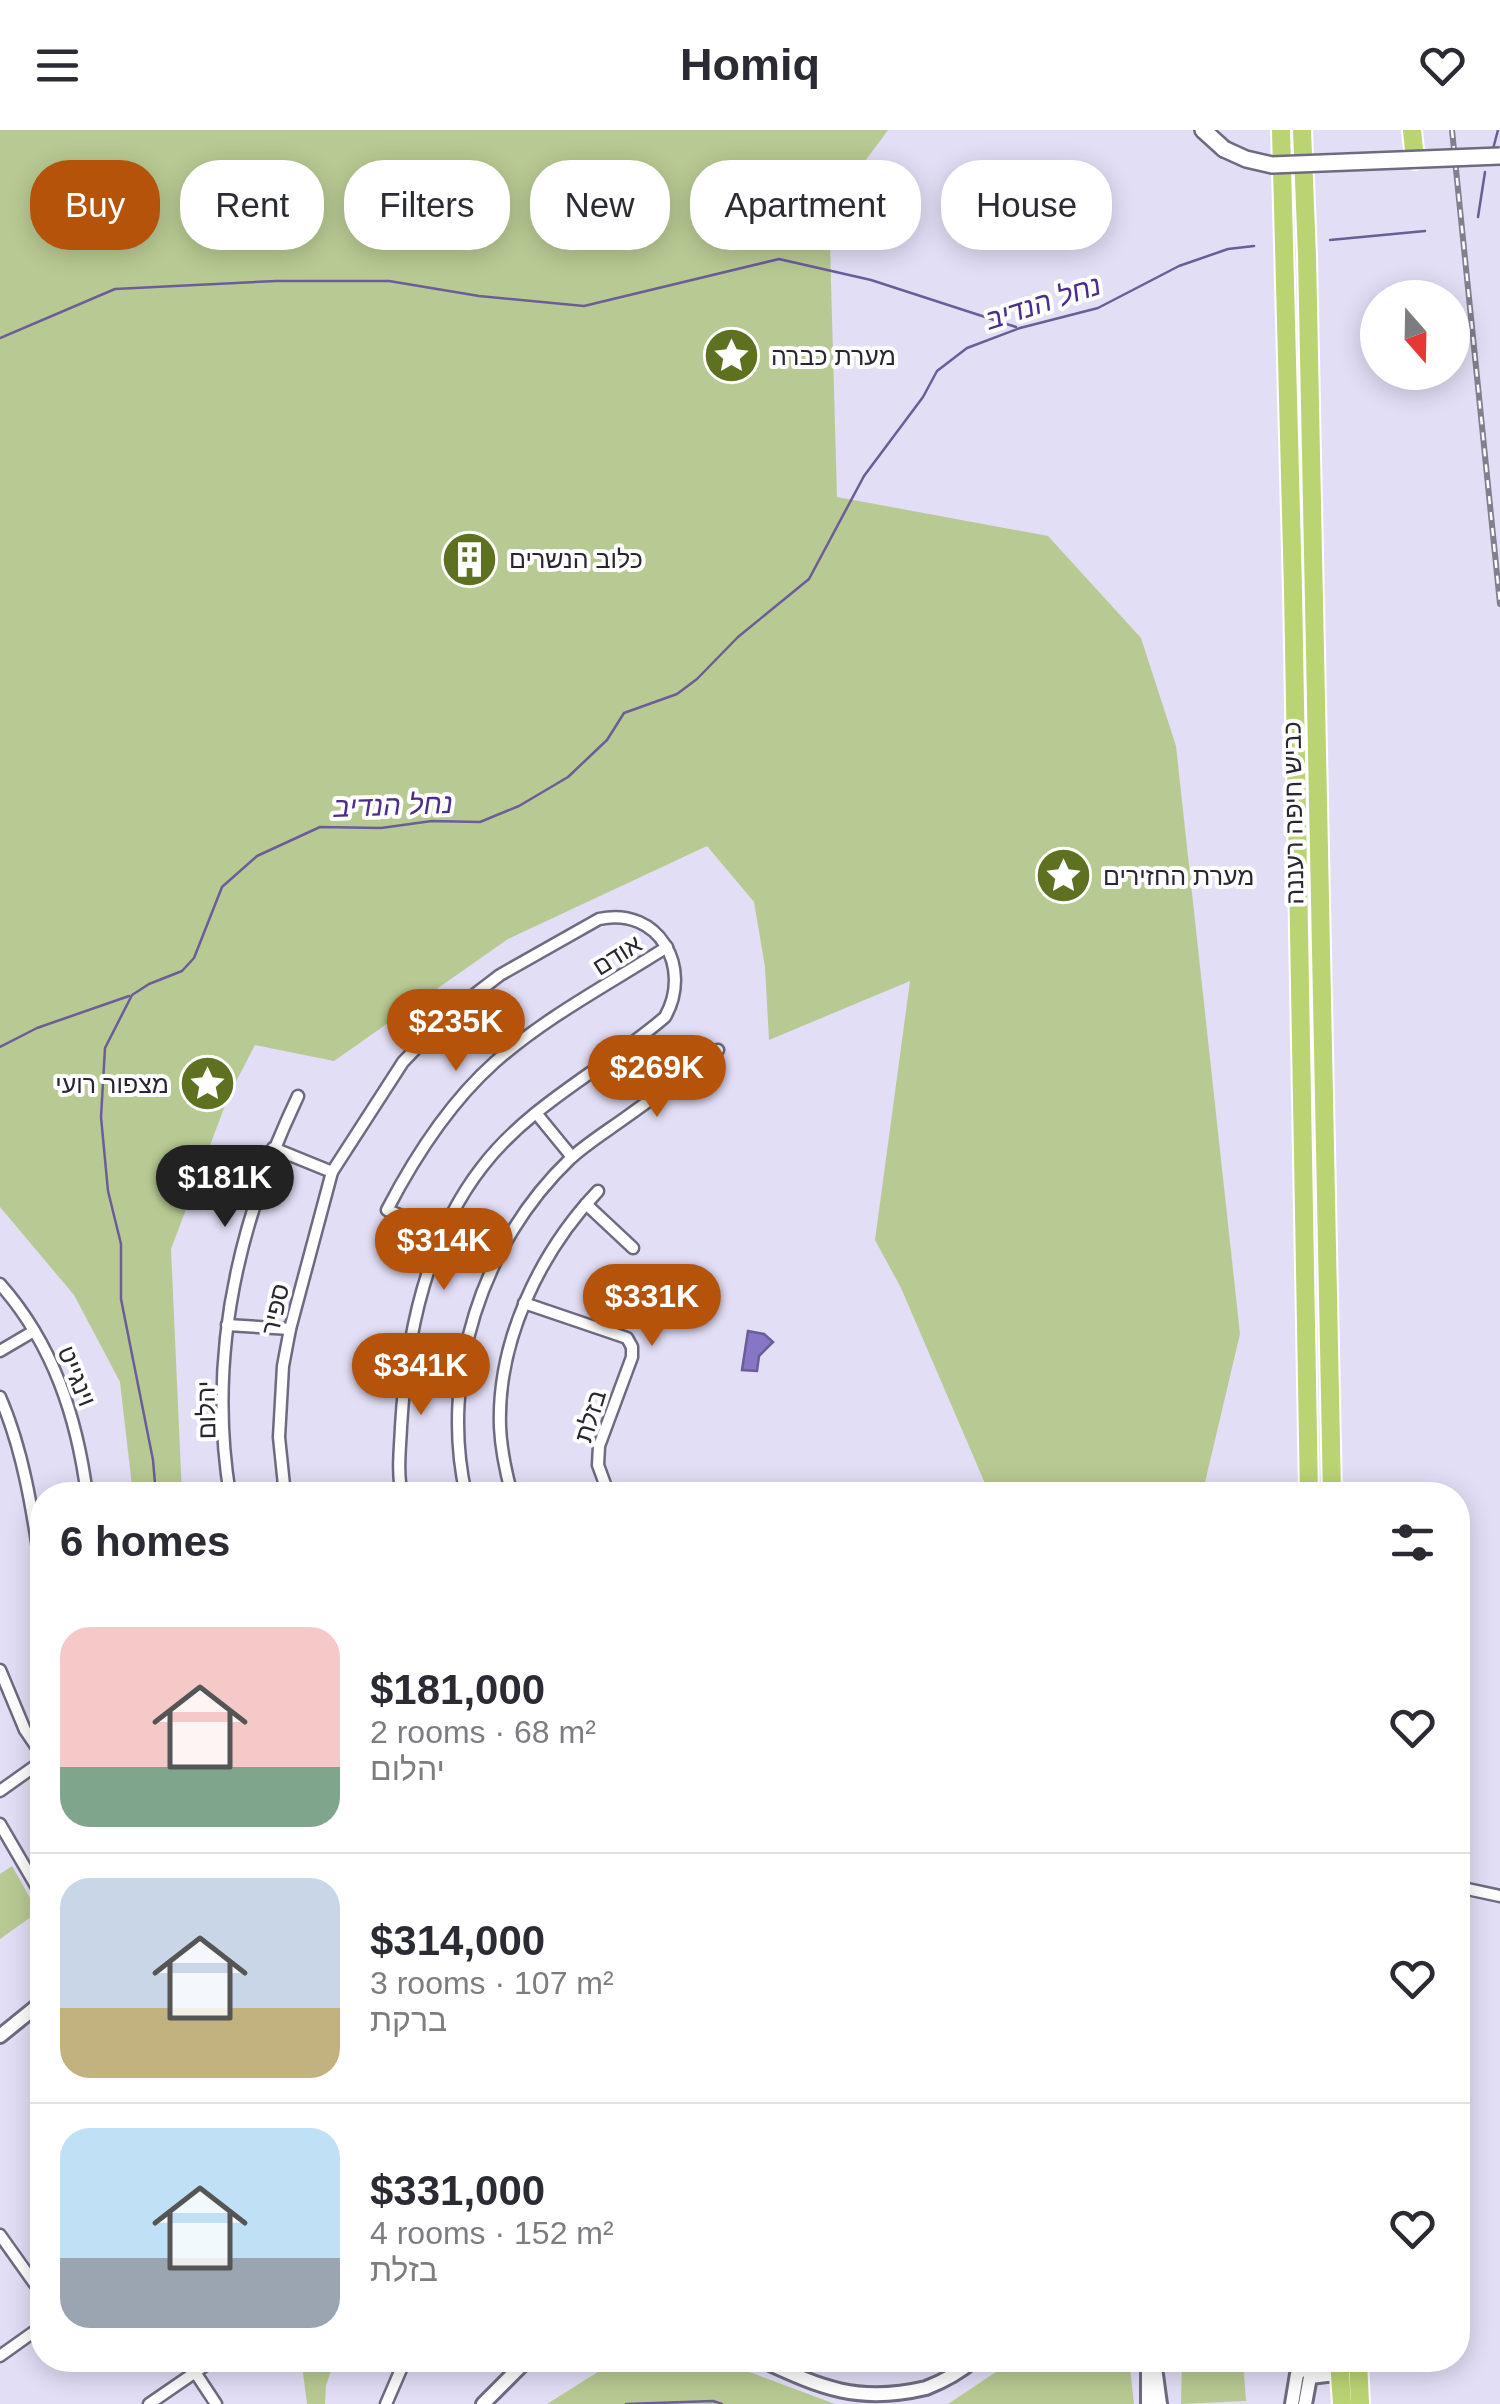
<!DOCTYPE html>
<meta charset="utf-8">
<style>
:root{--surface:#fff;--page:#f7f7f7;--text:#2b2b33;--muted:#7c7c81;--line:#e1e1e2;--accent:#b45309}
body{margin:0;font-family:Helvetica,Heebo,sans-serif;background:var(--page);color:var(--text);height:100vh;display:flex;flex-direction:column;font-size:38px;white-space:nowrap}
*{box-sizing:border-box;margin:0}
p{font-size:32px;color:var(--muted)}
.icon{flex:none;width:55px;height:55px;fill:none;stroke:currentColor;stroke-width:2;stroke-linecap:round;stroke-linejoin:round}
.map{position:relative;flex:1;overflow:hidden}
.details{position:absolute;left:30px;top:1352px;width:1440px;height:890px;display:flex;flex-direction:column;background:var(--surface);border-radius:40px;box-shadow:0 5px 25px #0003}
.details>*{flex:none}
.hud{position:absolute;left:30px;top:30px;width:1440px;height:90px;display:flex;gap:20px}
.needle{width:65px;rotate:160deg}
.controls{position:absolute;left:1360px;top:150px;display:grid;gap:20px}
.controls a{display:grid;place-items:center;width:110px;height:110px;border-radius:50%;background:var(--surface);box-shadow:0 5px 25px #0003;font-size:50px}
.price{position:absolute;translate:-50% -85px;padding:0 22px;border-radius:35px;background:var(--accent);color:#fff;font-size:32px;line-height:65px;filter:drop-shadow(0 2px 5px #0008)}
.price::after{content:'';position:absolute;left:50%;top:60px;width:30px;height:22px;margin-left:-15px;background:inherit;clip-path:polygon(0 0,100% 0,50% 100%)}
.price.on{background:#222;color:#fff}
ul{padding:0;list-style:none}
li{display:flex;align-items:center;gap:30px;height:250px;padding:0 30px}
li+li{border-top:2px solid var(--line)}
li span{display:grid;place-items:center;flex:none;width:280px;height:200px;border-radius:30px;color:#555}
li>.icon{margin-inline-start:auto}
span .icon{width:120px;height:120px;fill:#fffc;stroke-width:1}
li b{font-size:42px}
h2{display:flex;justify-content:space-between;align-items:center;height:120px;padding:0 30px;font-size:42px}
.tag{padding:0 35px;border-radius:40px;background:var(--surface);box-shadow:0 5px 25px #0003;font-size:35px;line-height:90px}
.tag.on{background:var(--accent);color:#fff}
header{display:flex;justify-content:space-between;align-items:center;height:130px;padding:0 30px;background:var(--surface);font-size:45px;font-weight:700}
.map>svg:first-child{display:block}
.green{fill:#b8ca93}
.water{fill:#8775c5;stroke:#6a5d98;stroke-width:2.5}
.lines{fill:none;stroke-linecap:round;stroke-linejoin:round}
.stream{stroke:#6a5d98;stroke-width:2.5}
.minor-casing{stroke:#6e6b80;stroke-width:15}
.tertiary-casing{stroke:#6e6b80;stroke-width:18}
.secondary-casing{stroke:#6e6b80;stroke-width:20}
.trunk-casing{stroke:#fff;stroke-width:22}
.minor{stroke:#fff;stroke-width:10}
.tertiary{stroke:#fff;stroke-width:12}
.secondary{stroke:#fff;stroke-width:15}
.trunk{stroke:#bad474;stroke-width:18}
.rail-casing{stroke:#827f8f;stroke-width:6}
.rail{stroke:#fff;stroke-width:2.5;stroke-dasharray:8;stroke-linecap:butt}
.secondary-bridge-casing{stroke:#6e6b80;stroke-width:20;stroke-linecap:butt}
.secondary-bridge{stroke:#fff;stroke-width:15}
.labels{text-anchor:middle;stroke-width:8;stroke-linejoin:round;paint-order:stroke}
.poi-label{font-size:25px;fill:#28262f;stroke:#fff;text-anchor:start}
.street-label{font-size:25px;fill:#28262f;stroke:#fff}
.water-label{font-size:28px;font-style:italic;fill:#4b2d8d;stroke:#fff}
</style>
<header><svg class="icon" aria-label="menu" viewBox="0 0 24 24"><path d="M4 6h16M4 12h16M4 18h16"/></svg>Homiq<svg class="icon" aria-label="heart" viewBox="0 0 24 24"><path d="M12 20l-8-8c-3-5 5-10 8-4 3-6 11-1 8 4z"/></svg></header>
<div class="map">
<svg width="1500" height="2274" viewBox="0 0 1500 2274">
<rect width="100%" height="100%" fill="#e2def6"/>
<g class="green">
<polygon points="0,0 888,0 829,80 837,367 1048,406 1141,508 1176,616 1240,1204 1202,1365 990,1365 901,1158 875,1110 910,851 769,910 765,837 754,772 707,716 508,809 334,931 255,915 229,965 171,1119 182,1365 133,1365 120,1252 74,1165 0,1077"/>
<polygon points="12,1736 38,1782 0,1809 0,1744"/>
<polygon points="307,2230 335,2230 326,2255 325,2274 307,2274 302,2235"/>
<polygon points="617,2230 717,2230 835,2274 547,2274"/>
<polygon points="1014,2230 1129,2230 1134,2274 948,2274"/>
<polygon points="1182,2230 1243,2230 1246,2271 1181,2274"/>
</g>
<polygon class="water" points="748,1201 764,1204 773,1212 759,1226 757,1241 742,1240"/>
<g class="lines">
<g class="stream">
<polyline points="1493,19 1498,0"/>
<polyline points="1478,87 1485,42"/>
<polyline points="1330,110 1425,101"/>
<polyline points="0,208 115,159 276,151 389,151 479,166 584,176 779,129 871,150 1016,197"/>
<polyline points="0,917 37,898 129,866"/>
<polyline points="156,1365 153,1330 121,1169 121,1114 108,1061 101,987 105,918 132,865 149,854 182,841 194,828 222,757 257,726 320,697 381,698 432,691 480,692 519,676 568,647 607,610 624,583 677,564 697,549 738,507 809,449 864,346 923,267 937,241 967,218 1020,198 1098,178 1179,136 1228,119 1254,116"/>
<polyline points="626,2274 713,2271 722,2274"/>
</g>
<defs>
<g id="minor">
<polyline points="536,983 572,1027"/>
<polyline points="273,1018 332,1042"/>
<polyline points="586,1074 633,1118"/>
<path d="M444,1103L387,1080C415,1026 449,973 495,932C546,887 609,854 667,817"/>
<path d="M0,1154C53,1214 77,1287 87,1365"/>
<polyline points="524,1173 627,1208 632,1217 632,1227 599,1316 598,1335 609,1365"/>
<polyline points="227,1195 290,1199"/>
<polyline points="409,1212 465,1224"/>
<polyline points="0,1221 34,1201"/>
<path d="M0,1267C24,1322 33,1385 42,1444"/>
<polyline points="786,1362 788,1365"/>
<path d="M230,1365C207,1226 238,1092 298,966"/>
<path d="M285,1365L279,1307L283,1236L290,1199L332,1042L403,932L449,884L500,845L599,789C659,776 693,838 665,887C606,938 530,974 482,1037C426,1109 406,1209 401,1297C400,1320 397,1342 402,1365"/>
<path d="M466,1365C439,1246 482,1113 570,1029C586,1014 607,1001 625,988C656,966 687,943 718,920"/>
<path d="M512,1365C506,1343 501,1320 500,1297C497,1211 540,1122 598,1061"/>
<polyline points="0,1540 25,1600 42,1625"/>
<polyline points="0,1661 42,1631"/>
<polyline points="0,1694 42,1766"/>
<polyline points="1458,1757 1500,1766"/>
<polyline points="0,2105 42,2164"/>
<polyline points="0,2226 42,2196"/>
<polyline points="187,2230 216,2274"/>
<polyline points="149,2274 213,2230"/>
<polyline points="386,2274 405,2230"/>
</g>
<g id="tertiary">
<polyline points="0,1906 42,1872"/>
<path d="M761,2230C822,2258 858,2274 926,2258C944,2251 959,2243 974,2230"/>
<polyline points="1154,2230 1160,2274"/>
<polyline points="483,2274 527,2230"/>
<polyline points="1148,2274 1148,2242"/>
<polyline points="1292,2274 1297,2244 1315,2230"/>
<polyline points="1305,2274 1310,2247 1344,2243"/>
</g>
<polyline id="secondary" points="1203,0 1224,19"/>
<g id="trunk">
<polyline points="1281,0 1293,460 1309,1365"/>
<polyline points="1302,0 1307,126 1332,1365"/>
<polyline points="1412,0 1415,30"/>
<polyline points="1339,2230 1342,2274"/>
<polyline points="1358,2230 1360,2274"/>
</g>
</defs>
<use href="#minor" class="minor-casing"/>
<use href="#tertiary" class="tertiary-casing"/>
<use href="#secondary" class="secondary-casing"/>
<use href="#trunk" class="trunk-casing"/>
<use href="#minor" class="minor"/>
<use href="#tertiary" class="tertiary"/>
<use href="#secondary" class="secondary"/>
<use href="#trunk" class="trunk"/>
<defs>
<polyline id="rail" points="1452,0 1500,474"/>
</defs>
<use href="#rail" class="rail-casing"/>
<use href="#rail" class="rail"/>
<defs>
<polyline id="secondary-bridge" points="1224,19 1246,29 1272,35 1500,26"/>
</defs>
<use href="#secondary-bridge" class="secondary-bridge-casing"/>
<use href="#secondary-bridge" class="secondary-bridge"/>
</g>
<defs>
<symbol id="sight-disc" viewBox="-11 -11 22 22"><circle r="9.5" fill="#5d7121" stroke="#fff"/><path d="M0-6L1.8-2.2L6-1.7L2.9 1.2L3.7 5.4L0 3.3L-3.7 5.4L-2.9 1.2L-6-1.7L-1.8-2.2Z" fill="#fff"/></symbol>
<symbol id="building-disc" viewBox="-11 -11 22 22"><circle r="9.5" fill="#5d7121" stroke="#fff"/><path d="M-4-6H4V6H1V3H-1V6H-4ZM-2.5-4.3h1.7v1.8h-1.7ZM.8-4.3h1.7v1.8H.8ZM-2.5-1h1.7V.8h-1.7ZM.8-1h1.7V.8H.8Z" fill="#fff"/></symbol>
</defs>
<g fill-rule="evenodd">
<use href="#sight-disc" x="700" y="194" width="63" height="63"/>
<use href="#building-disc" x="438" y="398" width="63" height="63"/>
<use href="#sight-disc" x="1032" y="714" width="63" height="63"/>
<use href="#sight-disc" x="176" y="922" width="63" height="63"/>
</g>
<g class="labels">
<g class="poi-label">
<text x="771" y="235">מערת כברה</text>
<text x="509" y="438">כלוב הנשרים</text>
<text x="1103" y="755">מערת החזירים</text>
<text x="169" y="963" text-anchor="end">מצפור רועי</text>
</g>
<g class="street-label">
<text transform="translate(1293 683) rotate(-91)" y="9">כביש חיפה רעננה</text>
<text transform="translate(617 825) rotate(-32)" y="9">אודם</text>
<text transform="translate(275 1179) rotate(-77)" y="9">ספיר</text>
<text transform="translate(77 1246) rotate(68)" y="9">וינגייט</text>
<text transform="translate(206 1280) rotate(-91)" y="9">יהלום</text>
<text transform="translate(590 1286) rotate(-73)" y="9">בזלת</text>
</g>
<g class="water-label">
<text transform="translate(1043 172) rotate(-18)" y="10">נחל הנדיב</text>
<text transform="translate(393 675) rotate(-2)" y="10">נחל הנדיב</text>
</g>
</g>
</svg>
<div class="controls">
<a><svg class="needle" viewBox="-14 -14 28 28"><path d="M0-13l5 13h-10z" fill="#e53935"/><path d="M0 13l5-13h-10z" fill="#7c7c81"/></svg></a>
</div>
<b class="price" style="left:456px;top:944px">$235K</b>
<b class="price" style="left:657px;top:990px">$269K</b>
<b class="price on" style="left:225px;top:1100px">$181K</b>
<b class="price" style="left:444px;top:1163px">$314K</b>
<b class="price" style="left:652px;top:1219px">$331K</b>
<b class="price" style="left:421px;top:1288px">$341K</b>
<div class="hud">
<a class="tag on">Buy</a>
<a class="tag">Rent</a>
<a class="tag">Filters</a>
<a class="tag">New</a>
<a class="tag">Apartment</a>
<a class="tag">House</a>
</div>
<section class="details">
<h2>6 homes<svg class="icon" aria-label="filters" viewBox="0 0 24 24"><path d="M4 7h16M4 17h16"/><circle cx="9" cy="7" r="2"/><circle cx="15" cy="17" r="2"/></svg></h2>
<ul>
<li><span style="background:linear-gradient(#f6c9c9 70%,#7fa58c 0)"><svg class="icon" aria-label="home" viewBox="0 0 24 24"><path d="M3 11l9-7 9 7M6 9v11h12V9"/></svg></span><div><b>$181,000</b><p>2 rooms · 68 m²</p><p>יהלום</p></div><svg class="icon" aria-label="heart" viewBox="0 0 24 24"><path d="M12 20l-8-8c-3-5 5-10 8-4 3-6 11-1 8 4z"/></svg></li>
<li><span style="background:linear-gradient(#c9d6e8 65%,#c2b280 0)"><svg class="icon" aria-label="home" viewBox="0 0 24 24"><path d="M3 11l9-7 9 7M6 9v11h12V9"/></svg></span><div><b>$314,000</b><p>3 rooms · 107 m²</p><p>ברקת</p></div><svg class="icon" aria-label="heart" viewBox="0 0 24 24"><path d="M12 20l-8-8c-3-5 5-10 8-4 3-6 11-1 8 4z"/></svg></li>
<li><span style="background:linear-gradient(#bfe0f5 65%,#9aa5b1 0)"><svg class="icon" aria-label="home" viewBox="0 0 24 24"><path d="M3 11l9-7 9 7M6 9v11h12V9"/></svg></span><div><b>$331,000</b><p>4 rooms · 152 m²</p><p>בזלת</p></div><svg class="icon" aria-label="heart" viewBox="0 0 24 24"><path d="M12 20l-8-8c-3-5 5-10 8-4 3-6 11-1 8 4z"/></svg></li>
</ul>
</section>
</div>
